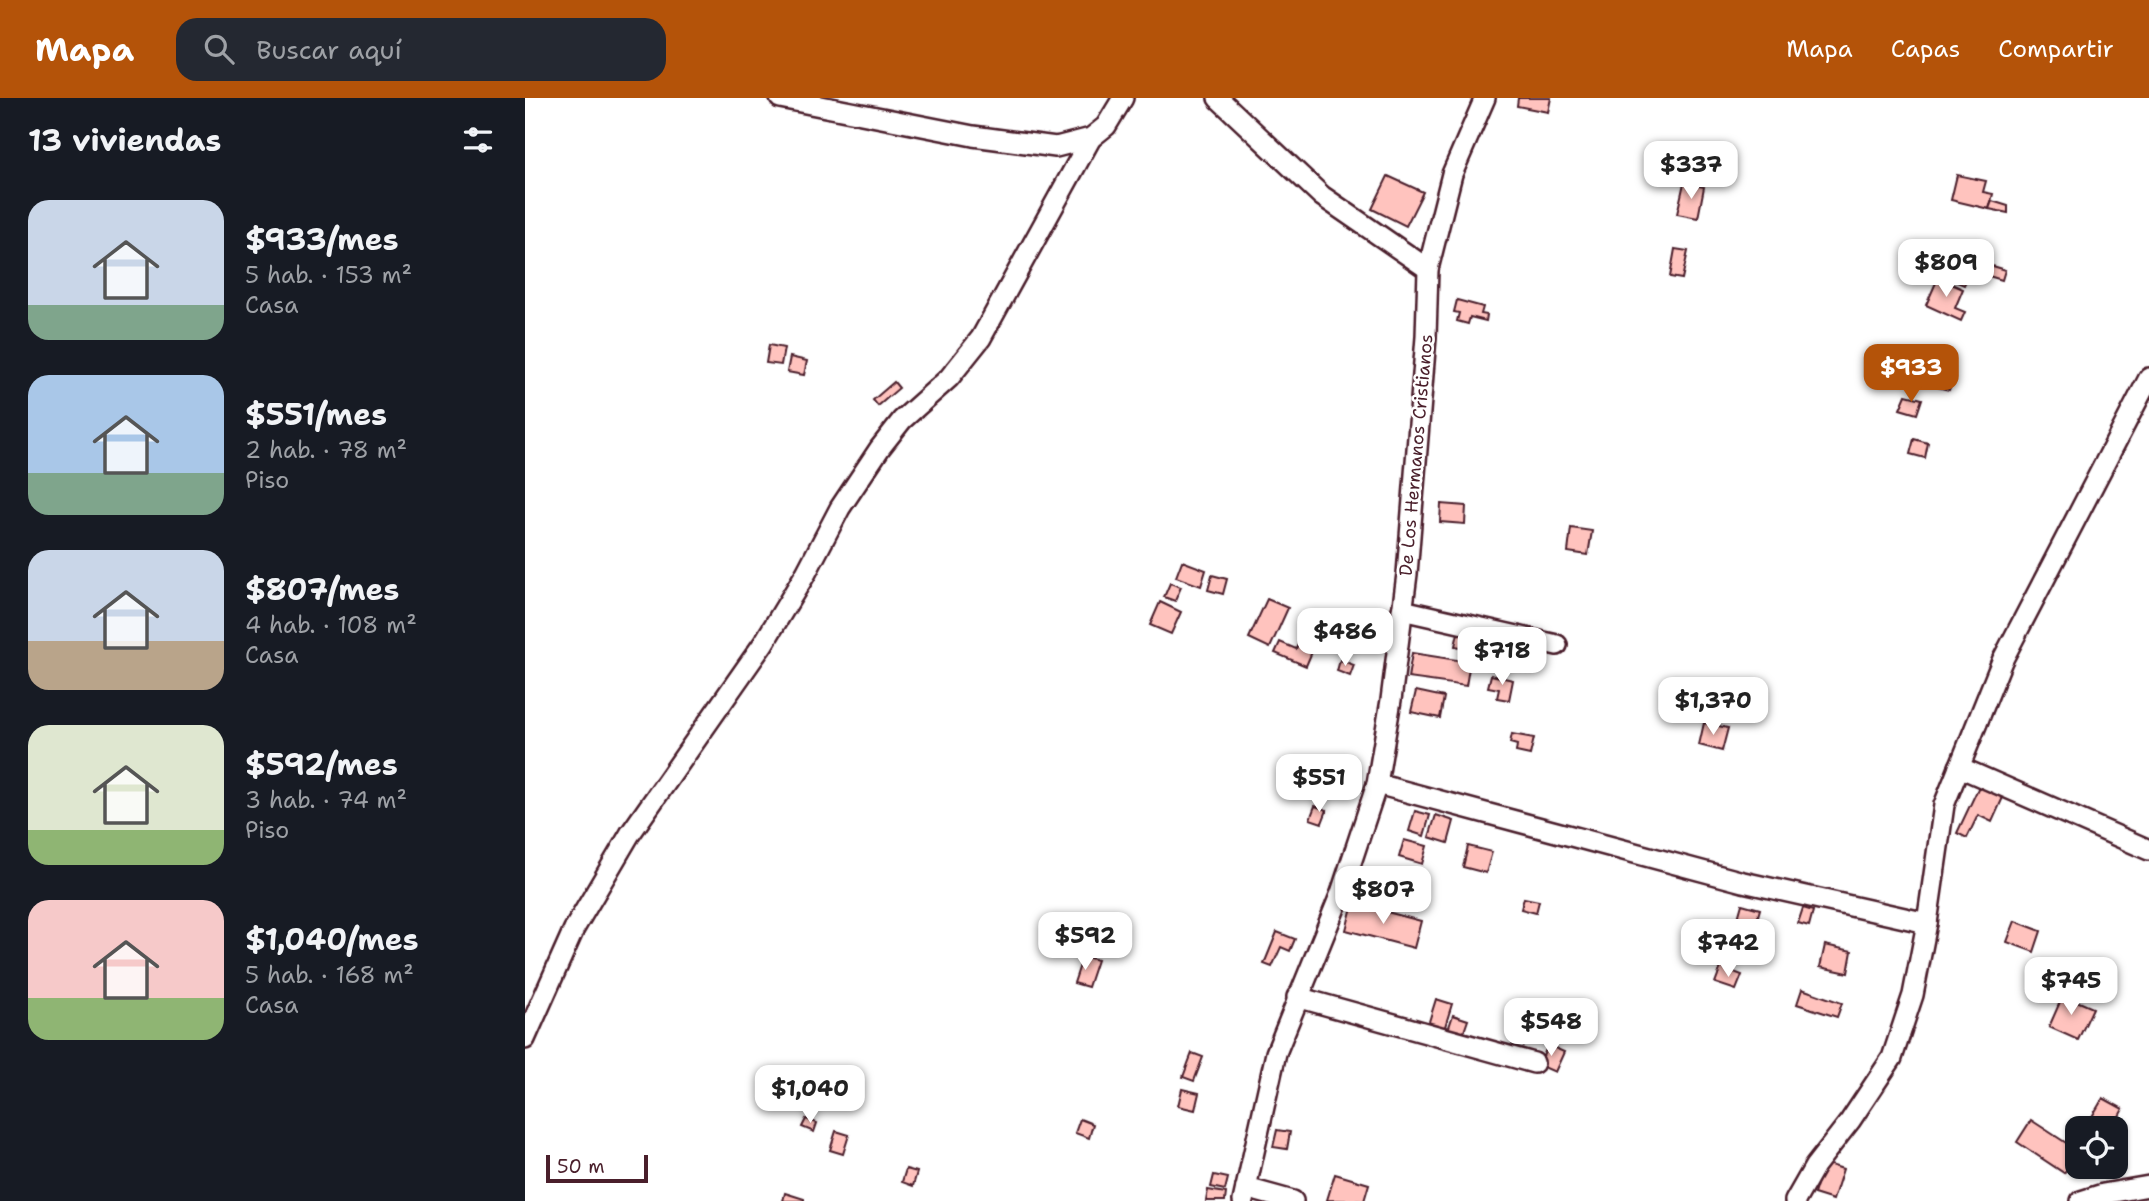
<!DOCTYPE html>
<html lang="es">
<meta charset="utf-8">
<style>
:root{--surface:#171b24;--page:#242831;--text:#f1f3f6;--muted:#9ea1a6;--accent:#b45309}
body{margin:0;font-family:"Shantell Sans",sans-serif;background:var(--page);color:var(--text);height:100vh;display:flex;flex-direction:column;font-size:26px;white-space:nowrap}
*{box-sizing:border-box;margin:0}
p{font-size:23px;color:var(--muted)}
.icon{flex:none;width:38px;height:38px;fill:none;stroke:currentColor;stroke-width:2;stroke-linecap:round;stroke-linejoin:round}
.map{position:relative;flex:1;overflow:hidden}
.side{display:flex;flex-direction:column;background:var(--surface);width:525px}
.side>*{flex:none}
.controls{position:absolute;left:1540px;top:1018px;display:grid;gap:14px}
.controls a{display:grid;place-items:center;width:63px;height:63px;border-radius:14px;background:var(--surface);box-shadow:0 2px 5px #0004;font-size:35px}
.scale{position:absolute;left:21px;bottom:18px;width:102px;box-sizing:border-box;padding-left:7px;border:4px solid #4a1f2b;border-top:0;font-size:19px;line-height:24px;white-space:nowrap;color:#4a1f2b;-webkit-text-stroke:5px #fff;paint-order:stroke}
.price{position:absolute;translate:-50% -60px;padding:0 16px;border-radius:14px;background:#fff;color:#222;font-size:23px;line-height:46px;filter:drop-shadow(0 2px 4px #0008)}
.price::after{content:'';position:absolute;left:50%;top:42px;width:21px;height:16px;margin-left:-10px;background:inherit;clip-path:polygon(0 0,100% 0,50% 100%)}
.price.selected{background:var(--accent);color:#fff}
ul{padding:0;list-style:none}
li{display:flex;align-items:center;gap:21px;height:175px;padding:0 28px}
li span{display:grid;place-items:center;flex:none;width:196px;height:140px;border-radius:21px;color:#555}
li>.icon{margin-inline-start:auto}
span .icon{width:84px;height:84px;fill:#fffc;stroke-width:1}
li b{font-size:30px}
h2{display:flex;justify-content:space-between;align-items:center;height:84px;padding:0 28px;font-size:30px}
header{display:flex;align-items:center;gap:42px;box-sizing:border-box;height:98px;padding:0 35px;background:var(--accent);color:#fff}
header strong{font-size:33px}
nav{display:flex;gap:38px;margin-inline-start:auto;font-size:24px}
.search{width:490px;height:63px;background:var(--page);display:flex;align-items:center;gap:18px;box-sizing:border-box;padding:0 24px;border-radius:21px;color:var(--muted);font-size:26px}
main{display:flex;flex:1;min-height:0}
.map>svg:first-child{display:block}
.building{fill:#ffc3be;stroke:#4a1f2b;stroke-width:2}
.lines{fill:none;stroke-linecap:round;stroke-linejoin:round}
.minor-casing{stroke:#4a1f2b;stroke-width:24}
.minor{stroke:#fff;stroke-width:19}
.labels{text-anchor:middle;stroke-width:5;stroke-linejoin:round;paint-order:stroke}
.street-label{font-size:18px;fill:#4a1f2b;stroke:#fff}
</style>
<header>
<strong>Mapa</strong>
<div class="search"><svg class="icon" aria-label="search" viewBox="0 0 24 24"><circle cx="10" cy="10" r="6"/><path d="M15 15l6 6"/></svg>Buscar aquí</div>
<nav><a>Mapa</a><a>Capas</a><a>Compartir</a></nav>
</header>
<main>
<section class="side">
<h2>13 viviendas<svg class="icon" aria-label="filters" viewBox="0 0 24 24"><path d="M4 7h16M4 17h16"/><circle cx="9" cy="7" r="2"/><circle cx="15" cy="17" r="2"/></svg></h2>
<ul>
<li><span style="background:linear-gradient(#c9d6e8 75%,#7fa58c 0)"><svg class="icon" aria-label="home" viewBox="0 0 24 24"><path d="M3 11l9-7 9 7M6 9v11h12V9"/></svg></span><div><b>$933/mes</b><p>5 hab. · 153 m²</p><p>Casa</p></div></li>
<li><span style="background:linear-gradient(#a9c7e8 70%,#7fa58c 0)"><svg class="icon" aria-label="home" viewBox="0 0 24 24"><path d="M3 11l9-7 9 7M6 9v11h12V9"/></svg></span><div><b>$551/mes</b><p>2 hab. · 78 m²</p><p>Piso</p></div></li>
<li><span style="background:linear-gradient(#c9d6e8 65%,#b9a48a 0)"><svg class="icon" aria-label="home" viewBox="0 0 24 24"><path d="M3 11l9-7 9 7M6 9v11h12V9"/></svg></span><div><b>$807/mes</b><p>4 hab. · 108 m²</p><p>Casa</p></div></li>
<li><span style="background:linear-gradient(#dfe7d0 75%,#8fb573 0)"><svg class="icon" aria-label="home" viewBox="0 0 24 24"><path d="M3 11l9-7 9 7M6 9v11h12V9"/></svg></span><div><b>$592/mes</b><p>3 hab. · 74 m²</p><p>Piso</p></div></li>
<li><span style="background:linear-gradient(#f6c9c9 70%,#8fb573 0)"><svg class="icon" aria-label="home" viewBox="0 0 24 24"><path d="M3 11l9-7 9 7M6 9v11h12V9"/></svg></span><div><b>$1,040/mes</b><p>5 hab. · 168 m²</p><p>Casa</p></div></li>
</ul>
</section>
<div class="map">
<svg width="1624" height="1103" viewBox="0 0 1624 1103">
<rect width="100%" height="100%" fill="#fff"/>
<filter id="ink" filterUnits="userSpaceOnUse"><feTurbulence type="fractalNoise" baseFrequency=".0143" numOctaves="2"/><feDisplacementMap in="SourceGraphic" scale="14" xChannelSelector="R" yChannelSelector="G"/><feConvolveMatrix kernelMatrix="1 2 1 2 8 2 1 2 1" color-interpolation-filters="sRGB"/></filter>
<g filter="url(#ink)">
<g class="building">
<polygon points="993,0 1026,0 1023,14 992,8"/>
<polygon points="1432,77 1461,83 1458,94 1468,96 1464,111 1426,102"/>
<polygon points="863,78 898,94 881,128 847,111"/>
<polygon points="1159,85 1179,89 1173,120 1152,116"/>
<polygon points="1467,103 1483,108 1483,115 1464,111"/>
<polygon points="1150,151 1163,153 1157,181 1145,179"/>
<polygon points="1428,157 1450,163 1439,187 1420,179"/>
<polygon points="1450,163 1480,172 1477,182 1447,173"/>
<polygon points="1413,180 1438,191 1430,210 1440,214 1436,223 1401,207"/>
<polygon points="932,202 958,209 956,216 962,217 961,223 945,219 943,226 932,223 934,215 929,214"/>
<polygon points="244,247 259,250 256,267 241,265"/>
<polygon points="265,259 282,263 279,277 262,274"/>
<polygon points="1416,276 1429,279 1424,292 1409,288"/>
<polygon points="369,284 374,290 353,308 348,302"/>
<polygon points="1381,297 1397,301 1392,316 1375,311"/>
<polygon points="1389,341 1403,345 1400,360 1385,356"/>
<polygon points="916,406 941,408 940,426 915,424"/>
<polygon points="1046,430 1067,433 1063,457 1043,454"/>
<polygon points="657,463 681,472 676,488 651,479"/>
<polygon points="687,477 702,481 698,496 683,492"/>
<polygon points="645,485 656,489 650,503 639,499"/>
<polygon points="742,501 763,510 745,550 724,540"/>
<polygon points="635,504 656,514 646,536 625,527"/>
<polygon points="783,521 798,528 781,568 750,555 755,544 771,551"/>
<polygon points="934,531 955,536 952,552 930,548"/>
<polygon points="990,550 1010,553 1006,575 986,571"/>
<polygon points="887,555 945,564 941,588 883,580"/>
<polygon points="815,562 829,567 825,578 812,573"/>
<polygon points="966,577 988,582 984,602 972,600 974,591 963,589"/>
<polygon points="891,593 919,599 915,620 886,614"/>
<polygon points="1179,625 1203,630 1197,653 1174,647"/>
<polygon points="987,636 1009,640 1005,657 991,654 992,647 985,645"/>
<polygon points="1456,684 1480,695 1467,724 1453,717 1442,740 1432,735"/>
<polygon points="790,708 802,712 797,725 785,721"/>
<polygon points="890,713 905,717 899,738 884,733"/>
<polygon points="911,717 929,723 923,745 904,739"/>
<polygon points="879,742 902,748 897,766 874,759"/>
<polygon points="943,748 967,754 961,775 938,769"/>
<polygon points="999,800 1014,803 1011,815 996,811"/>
<polygon points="828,805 896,823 889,850 821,832"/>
<polygon points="1217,806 1235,811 1228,836 1210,831"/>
<polygon points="1278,810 1288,813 1284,828 1273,825"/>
<polygon points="1490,823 1516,833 1509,854 1482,844"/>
<polygon points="752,834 770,841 765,853 756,849 747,869 739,866"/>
<polygon points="1300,847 1327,853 1323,875 1295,869"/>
<polygon points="558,858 572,862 563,889 549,885"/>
<polygon points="1196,869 1217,877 1211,892 1190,885"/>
<polygon points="1277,891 1317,905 1312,919 1272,906"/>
<polygon points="1538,897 1568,910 1553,942 1524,929"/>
<polygon points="911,901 927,906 918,935 902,930"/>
<polygon points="928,917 943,922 936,942 921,938"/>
<polygon points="1023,947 1039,954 1030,974 1014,967"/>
<polygon points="667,955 678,959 669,983 658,979"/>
<polygon points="657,991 674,995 670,1012 653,1008"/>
<polygon points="1578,1000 1598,1011 1587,1031 1579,1031 1565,1022"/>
<polygon points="281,1021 292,1025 289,1034 277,1029"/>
<polygon points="555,1021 568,1026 564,1040 550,1035"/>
<polygon points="1506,1022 1552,1052 1552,1056 1539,1075 1492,1044"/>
<polygon points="752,1032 765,1034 762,1051 748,1049"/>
<polygon points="311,1033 324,1037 318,1056 305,1052"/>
<polygon points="1299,1065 1318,1071 1308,1102 1289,1096"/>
<polygon points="381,1071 392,1074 388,1088 377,1084"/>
<polygon points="810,1076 844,1086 839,1103 802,1102"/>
<polygon points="689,1077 703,1080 700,1092 686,1089"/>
<polygon points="683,1092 701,1095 700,1103 681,1103"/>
<polygon points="260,1095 279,1101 279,1103 258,1103"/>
</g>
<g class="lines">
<defs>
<g id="minor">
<polyline points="255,0 448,38 531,49 566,40 581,28 598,0"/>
<polyline points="693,0 797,98 903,171"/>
<polyline points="877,512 1032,547"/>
<polyline points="1434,669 1624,752"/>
<polyline points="852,686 1218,784 1402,825"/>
<polyline points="772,899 1009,965"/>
<polyline points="0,941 49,831 105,736 238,546 281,475 315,410 355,350 377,322 424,280 456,240 566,40"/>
<polyline points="721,1090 768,1103"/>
<polyline points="718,1103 751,955 816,795 852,686 866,602 882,476 901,239 903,171 927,76 960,0"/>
<polyline points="1270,1103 1290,1068 1325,1023 1367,960 1388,897 1402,825 1419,707 1477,563 1624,280"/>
<polyline points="1556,1103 1578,1096 1624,1088"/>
</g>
</defs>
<use href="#minor" class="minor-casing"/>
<use href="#minor" class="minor"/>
</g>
</g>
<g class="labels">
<g class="street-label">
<text transform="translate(891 357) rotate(-85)" y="6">De Los Hermanos Cristianos</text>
</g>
</g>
</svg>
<div class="controls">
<a><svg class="icon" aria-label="locate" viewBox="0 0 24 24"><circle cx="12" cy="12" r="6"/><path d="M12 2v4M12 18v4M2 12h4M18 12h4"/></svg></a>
</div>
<div class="scale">50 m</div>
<b class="price" style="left:1166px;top:103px">$337</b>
<b class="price" style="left:1421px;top:201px">$809</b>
<b class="price selected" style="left:1386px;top:306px">$933</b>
<b class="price" style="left:820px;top:570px">$486</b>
<b class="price" style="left:977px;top:589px">$718</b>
<b class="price" style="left:1188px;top:639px">$1,370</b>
<b class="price" style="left:794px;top:716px">$551</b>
<b class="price" style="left:858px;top:828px">$807</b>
<b class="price" style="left:560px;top:874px">$592</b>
<b class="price" style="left:1203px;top:881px">$742</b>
<b class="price" style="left:1546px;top:919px">$745</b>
<b class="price" style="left:1026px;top:960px">$548</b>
<b class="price" style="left:285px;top:1027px">$1,040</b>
</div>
</main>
